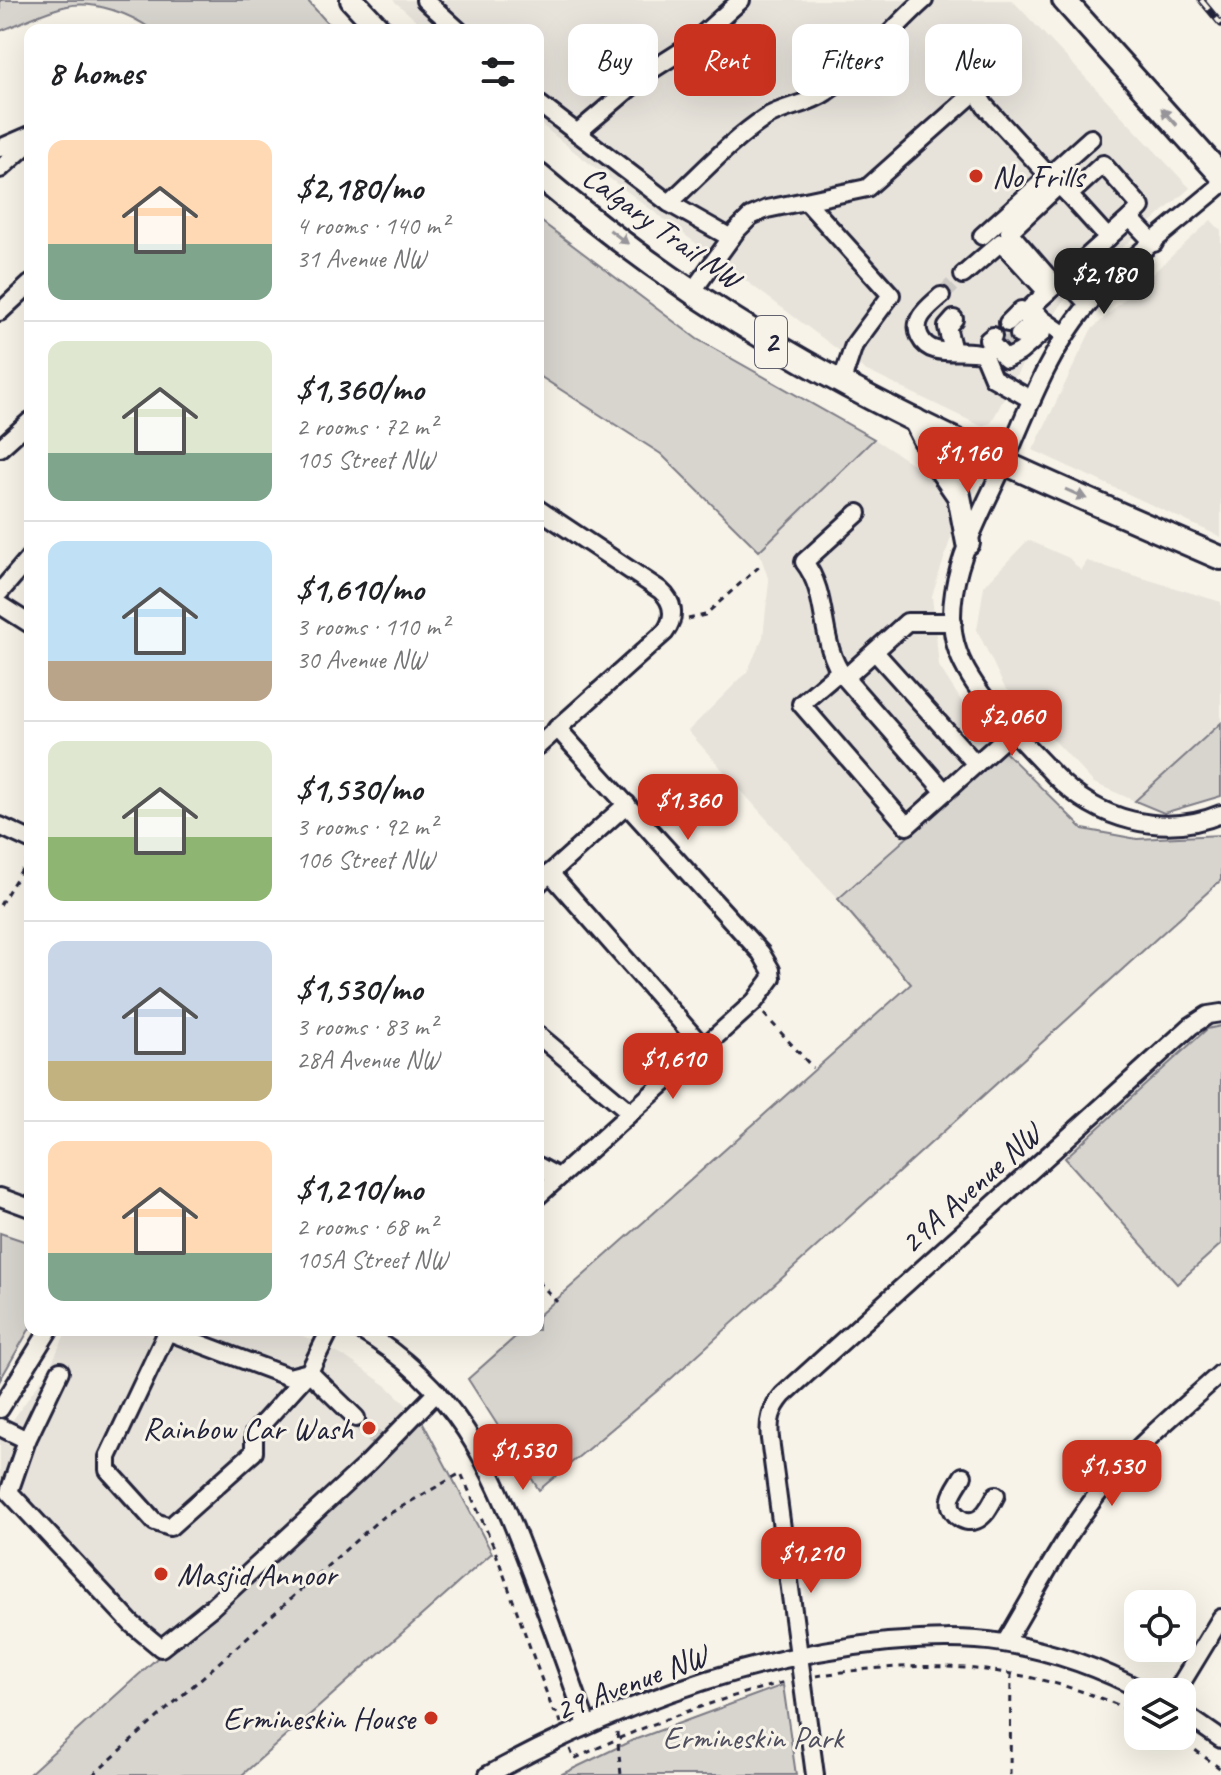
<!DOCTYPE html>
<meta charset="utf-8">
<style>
:root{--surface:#fff;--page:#f6f6f6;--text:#202124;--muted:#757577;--line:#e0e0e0;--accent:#c8321e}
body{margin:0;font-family:Caveat,sans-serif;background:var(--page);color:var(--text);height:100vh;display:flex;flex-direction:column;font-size:30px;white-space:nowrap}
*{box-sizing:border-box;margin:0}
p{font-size:26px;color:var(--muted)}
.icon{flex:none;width:44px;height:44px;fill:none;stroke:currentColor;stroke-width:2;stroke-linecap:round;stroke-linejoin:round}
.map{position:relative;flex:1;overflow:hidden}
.drawer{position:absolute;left:24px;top:24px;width:520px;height:1312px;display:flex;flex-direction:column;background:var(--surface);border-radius:16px;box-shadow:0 8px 32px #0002}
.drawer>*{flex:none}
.hud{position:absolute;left:568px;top:24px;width:532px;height:72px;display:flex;gap:16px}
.buttons{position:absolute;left:1124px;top:1590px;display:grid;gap:16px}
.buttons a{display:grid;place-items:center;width:72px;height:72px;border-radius:16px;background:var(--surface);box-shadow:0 8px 32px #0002;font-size:40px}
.price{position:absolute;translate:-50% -68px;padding:0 18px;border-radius:16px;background:var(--accent);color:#fff;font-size:26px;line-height:52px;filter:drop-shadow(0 2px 4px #0008)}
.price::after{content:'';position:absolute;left:50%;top:48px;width:24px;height:18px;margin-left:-12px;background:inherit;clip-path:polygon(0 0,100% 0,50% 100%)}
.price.current{background:#222;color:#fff}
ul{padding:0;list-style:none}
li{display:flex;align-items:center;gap:24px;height:200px;padding:0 24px}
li+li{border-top:2px solid var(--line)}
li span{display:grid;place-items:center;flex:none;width:224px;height:160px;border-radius:16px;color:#555}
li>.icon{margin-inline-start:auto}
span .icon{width:96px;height:96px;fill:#fffc;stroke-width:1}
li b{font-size:34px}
h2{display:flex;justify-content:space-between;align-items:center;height:96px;padding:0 24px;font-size:34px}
.pill{padding:0 28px;border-radius:16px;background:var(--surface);box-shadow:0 8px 32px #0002;font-size:28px;line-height:72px}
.pill.current{background:var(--accent);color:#fff}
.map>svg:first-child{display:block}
.built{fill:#e7e3db}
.green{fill:#d8d5cf;stroke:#7d7c85;stroke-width:2}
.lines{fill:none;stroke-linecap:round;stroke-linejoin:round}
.minor-tunnel{stroke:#ccc9c5;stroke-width:16;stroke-dasharray:16 8;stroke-linecap:butt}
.minor-casing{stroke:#22223b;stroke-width:22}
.highway-casing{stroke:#22223b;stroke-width:28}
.path{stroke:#22223b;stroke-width:3;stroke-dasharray:6 6;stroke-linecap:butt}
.minor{stroke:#f7f3e8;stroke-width:16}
.highway{stroke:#f7f3e8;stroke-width:22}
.rail-casing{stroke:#22223b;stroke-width:7}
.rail{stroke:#f7f3e8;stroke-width:4;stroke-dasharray:12;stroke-linecap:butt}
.oneway{fill:#97959a}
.poi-dot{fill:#c8321e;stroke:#f7f3e8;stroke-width:3}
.labels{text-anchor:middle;stroke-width:6;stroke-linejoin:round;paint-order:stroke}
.shield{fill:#f7f3e8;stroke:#62616f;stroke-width:2}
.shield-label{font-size:30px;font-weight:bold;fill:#22223b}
.poi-label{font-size:32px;fill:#22223b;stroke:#f7f3e8;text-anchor:start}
.street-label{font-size:32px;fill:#22223b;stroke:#f7f3e8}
.park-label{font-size:32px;fill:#504f60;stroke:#f7f3e8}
</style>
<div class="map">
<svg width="1221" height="1775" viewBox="0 0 1221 1775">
<rect width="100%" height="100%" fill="#f7f3e8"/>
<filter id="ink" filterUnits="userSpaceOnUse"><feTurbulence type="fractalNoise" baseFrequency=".0125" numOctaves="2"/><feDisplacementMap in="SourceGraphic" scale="16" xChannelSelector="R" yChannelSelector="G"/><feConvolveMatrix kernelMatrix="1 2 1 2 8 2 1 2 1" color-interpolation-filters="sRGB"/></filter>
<g filter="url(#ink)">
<g class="built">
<polygon points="393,0 1012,0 1190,188 1067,296 1020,368 991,423 981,426 865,370 581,157 538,122 538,30 427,30"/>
<polygon points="1211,220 1221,231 1221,537 1033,450 1091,330"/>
<polygon points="874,439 927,473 945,490 953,511 952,534 932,596 939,666 964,705 1004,751 838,899 688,731 747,672 763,637 769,581 759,551"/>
<polygon points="1028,540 1069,558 1081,571 1087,561 1221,602 1221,723 1135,801 1094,783 1004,686 977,630 984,586"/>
<polygon points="67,1330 286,1330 308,1338 347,1358 387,1386 421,1419 157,1657 0,1483 0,1438 49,1369"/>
</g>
<g class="green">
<path d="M0,0H307L334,30H152C132,14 93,0 67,6C44,11 22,23 0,31Z"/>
<polygon points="538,219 697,339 874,439 759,551 661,454 538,375"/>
<polygon points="1221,723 1221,796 1164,813 1135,801"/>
<polygon points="1004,751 1083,829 1137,839 1221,835 1221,880 663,1386 539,1490 468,1379 523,1330 538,1330 538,1316 911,984 838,899"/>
<polygon points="1221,1026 1221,1244 1177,1284 1065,1158 1207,1029"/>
<polygon points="0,1233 30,1243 30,1328 0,1380"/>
<polygon points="421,1419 492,1553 242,1775 28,1775"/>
<polygon points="783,1685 796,1775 560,1775 631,1741"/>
</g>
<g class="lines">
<g class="minor-tunnel">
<polyline points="941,296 963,275"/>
<polyline points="1003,348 1019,335"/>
<polyline points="356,1418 378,1441"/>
</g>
<defs>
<g id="minor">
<polyline points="425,0 458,30"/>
<polyline points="1001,53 978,75 976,91 985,106 1049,176"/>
<polyline points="538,103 669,203 731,238"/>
<polyline points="578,132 650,71 691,45 741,0"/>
<polyline points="0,148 30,135"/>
<polyline points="0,169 30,142"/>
<path d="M1221,185C1177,223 1123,262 1086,307C1047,354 1027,412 1002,468C984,508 961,548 954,592C951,611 951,633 958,652C972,693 1024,743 1054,775C1097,820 1163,838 1221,814"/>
<polyline points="806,201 891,295 854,345 842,381"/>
<path d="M669,203C700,175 730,141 765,118C783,106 808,105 826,92C863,67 891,29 924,0"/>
<polyline points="982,236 1091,138"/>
<polyline points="1108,238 1069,195 1103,164 1141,207 1130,218"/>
<polyline points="963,275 1001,242 1047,292"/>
<polyline points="1063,277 1088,304"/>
<polyline points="1055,285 1009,232 1059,185 1069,195"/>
<polyline points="692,292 736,231 751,216 767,209 867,188 976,91"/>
<path d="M941,296C929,307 911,319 920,337C931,360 964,347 983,354L993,378L1032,400"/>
<polyline points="0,312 30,284"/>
<polyline points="1019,335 1038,317"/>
<polyline points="1065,335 1042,319 1031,307 1130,218 1154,243"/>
<polyline points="993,336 988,340 1006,359 1020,352 1042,333 1021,310 1008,323"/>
<polyline points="953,351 947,327 954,319"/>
<polyline points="0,448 30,421"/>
<path d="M538,509L660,590C674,602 676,617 665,632L538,746"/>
<polyline points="0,592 30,557"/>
<polyline points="0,605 30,624"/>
<polyline points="953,622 907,622 845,678 945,792 1014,730"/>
<polyline points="875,652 976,764"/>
<polyline points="840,671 801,704 907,826 945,792"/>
<path d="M844,677C818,643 830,595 804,562L858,513"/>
<polyline points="0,826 30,840"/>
<polyline points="550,873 703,1047"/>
<polyline points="538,884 627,804"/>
<polyline points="538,1035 630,1112"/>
<polyline points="538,1166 558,1177"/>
<polyline points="538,1196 754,1002 772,978 771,970 761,953 557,728"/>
<polyline points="0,1197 30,1208"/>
<polyline points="164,1330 289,1377 309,1372"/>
<polyline points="168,1330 108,1457 108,1470 155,1522 170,1527 254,1452 254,1433 309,1372 330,1330"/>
<path d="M360,1330C456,1387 490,1463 528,1563C549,1617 568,1671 587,1725"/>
<polyline points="60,1371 27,1440 9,1492 132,1624 161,1648 211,1608 368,1463 437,1392"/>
<polyline points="309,1372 356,1418"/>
<polyline points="0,1409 49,1330"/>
<polyline points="0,1427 27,1440"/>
<path d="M963,1476C959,1483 952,1492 951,1499C948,1512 963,1525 976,1520C986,1516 991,1504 996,1495"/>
<path d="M1005,1643C1039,1586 1070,1524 1114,1474C1146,1437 1185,1406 1221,1373"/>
<polyline points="1176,1692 1221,1618"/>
<polyline points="1182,1712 1221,1739"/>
<path d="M488,1775C611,1708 747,1656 888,1642C926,1639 965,1637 1003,1643C1051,1651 1102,1669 1145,1692"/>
<path d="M815,1775L770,1439C768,1421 771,1409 783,1395L1191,1026L1208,1015L1221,1013"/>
</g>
<g id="highway">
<polyline points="352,0 380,30"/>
<polyline points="1064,0 1221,175"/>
<path d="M538,175C613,239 699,300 784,350C923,432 1074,494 1221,558"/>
<polyline points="915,420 937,464 959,496 968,543"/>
</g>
</defs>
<use href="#minor" class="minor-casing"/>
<use href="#highway" class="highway-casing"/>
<g class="path">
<polyline points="688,619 705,615 760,566"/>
<polyline points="0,905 30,856"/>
<polyline points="764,1014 813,1068"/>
<polyline points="538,1281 557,1302"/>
<path d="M816,1676C929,1657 1034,1665 1138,1714"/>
<polyline points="617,1732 621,1775"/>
<polyline points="1176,1736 1221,1769"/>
<path d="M570,1749L574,1759C642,1726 715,1699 789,1681"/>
<polyline points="93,1775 380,1519 461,1473 493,1545 553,1711 558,1713 561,1723"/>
<polyline points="1010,1775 1011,1675"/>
</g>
<use href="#minor" class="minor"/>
<use href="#highway" class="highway"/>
<defs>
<polyline id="rail" points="1201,0 1221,24"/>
</defs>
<use href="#rail" class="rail-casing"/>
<use href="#rail" class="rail"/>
</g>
<defs><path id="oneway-solid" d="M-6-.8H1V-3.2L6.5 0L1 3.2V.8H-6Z" transform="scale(2)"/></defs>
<g class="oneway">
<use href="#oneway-solid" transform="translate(1169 117) rotate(-132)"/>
<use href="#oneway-solid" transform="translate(619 237) rotate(37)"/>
<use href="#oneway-solid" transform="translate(1076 494) rotate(24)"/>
</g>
</g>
<g class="poi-dot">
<circle cx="976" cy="176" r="8"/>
<circle cx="369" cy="1428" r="8"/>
<circle cx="161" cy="1574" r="8"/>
<circle cx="431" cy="1718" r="8"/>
</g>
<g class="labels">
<rect class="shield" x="755" y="316" width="32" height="52" rx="6"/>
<g class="shield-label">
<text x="771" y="352">2</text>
</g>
<g class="poi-label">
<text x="992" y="187">No Frills</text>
<text x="353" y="1439" text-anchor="end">Rainbow Car Wash</text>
<text x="177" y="1585">Masjid Annoor</text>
<text x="415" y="1729" text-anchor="end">Ermineskin House</text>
</g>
<g class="street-label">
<text transform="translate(662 227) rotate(36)" y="11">Calgary Trail NW</text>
<text transform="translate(970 1188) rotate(-42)" y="11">29A Avenue NW</text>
<text transform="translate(631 1682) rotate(-21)" y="11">29 Avenue NW</text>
</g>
<g class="park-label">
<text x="753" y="1748">Ermineskin Park</text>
</g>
</g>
</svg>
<div class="buttons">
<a><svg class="icon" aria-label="locate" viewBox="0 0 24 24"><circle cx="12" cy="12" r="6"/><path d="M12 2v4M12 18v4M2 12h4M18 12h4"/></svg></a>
<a><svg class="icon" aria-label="layers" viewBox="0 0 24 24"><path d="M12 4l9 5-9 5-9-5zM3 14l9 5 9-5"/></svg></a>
</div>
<b class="price current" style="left:1104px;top:316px">$2,180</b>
<b class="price" style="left:968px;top:495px">$1,160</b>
<b class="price" style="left:1012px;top:758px">$2,060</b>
<b class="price" style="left:688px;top:842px">$1,360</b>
<b class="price" style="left:673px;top:1101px">$1,610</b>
<b class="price" style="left:523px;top:1492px">$1,530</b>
<b class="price" style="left:1112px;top:1508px">$1,530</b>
<b class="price" style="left:811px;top:1595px">$1,210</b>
<div class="hud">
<a class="pill">Buy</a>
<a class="pill current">Rent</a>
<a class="pill">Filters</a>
<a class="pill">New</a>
</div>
<section class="drawer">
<h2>8 homes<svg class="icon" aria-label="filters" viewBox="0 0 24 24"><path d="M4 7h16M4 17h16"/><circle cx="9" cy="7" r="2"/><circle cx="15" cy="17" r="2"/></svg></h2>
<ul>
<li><span style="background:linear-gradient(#ffd9b3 65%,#7fa58c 0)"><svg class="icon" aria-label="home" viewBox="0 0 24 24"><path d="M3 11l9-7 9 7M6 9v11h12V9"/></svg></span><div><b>$2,180/mo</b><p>4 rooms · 140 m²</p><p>31 Avenue NW</p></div></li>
<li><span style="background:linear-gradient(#dfe7d0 70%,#7fa58c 0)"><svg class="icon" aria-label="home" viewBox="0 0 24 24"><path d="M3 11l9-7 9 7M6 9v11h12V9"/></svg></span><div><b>$1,360/mo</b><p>2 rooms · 72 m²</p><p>105 Street NW</p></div></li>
<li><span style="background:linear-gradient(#bfe0f5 75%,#b9a48a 0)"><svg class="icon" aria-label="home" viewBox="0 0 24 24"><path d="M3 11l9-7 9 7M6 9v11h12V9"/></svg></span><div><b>$1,610/mo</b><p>3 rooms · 110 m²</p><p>30 Avenue NW</p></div></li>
<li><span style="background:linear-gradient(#dfe7d0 60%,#8fb573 0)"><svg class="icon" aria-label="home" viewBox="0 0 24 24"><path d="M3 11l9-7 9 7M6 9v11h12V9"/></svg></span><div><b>$1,530/mo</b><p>3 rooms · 92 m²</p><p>106 Street NW</p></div></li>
<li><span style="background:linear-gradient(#c9d6e8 75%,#c2b280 0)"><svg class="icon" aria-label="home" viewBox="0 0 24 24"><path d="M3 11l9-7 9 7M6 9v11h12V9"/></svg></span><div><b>$1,530/mo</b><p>3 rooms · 83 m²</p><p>28A Avenue NW</p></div></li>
<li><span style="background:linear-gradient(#ffd9b3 70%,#7fa58c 0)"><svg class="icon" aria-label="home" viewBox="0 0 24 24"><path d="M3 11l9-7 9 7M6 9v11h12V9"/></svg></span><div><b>$1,210/mo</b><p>2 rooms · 68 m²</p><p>105A Street NW</p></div></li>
</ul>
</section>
</div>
